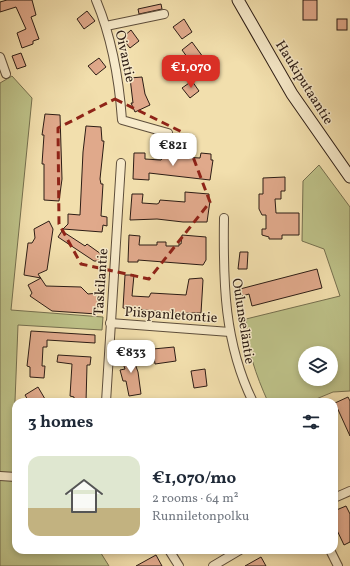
<!DOCTYPE html>
<meta charset="utf-8">
<style>
:root{--surface:#fff;--page:#f2f2f3;--text:#1f2937;--muted:#747a83;--accent:#d93025}
body{margin:0;font-family:Vollkorn,serif;background:var(--page);color:var(--text);height:100vh;display:flex;flex-direction:column;font-size:15px;white-space:nowrap}
*{box-sizing:border-box;margin:0}
p{font-size:13px;color:var(--muted)}
.icon{flex:none;width:22px;height:22px;fill:none;stroke:currentColor;stroke-width:2;stroke-linecap:round;stroke-linejoin:round}
.map{position:relative;flex:1;overflow:hidden}
.details{position:absolute;left:12px;top:398px;width:326px;height:156px;display:flex;flex-direction:column;background:var(--surface);border-radius:12px;box-shadow:0 2px 6px #0003}
.details>*{flex:none}
.fabs{position:absolute;left:298px;top:346px;display:grid;gap:8px}
.fabs a{display:grid;place-items:center;width:40px;height:40px;border-radius:50%;background:var(--surface);box-shadow:0 2px 6px #0003;font-size:20px}
.price{position:absolute;translate:-50% -34px;padding:0 9px;border-radius:8px;background:#fff;color:#222;font-size:13px;line-height:26px;filter:drop-shadow(0 1px 2px #0008)}
.price::after{content:'';position:absolute;left:50%;top:24px;width:12px;height:9px;margin-left:-6px;background:inherit;clip-path:polygon(0 0,100% 0,50% 100%)}
.price.current{background:var(--accent);color:#fff}
ul{padding:0;list-style:none}
li{display:flex;align-items:center;gap:12px;height:100px;padding:0 16px}
li span{display:grid;place-items:center;flex:none;width:112px;height:80px;border-radius:12px;color:#555}
li>.icon{margin-inline-start:auto}
span .icon{width:48px;height:48px;fill:#fffc;stroke-width:1}
li b{font-size:17px}
h2{display:flex;justify-content:space-between;align-items:center;height:48px;padding:0 16px;font-size:17px}
.map>svg:first-child{display:block}
.green{fill:#bdc188;stroke:#756f4e;fill-rule:evenodd}
.building{fill:#e0a98b;stroke:#2d1d15}
.lines{fill:none;stroke-linecap:round;stroke-linejoin:round}
.street-casing{stroke:#5e4e3b;stroke-width:10}
.secondary-casing{stroke:#2d1d15;stroke-width:13}
.street{stroke:#f7eaca;stroke-width:8}
.secondary{stroke:#f7eaca;stroke-width:11}
.marked{fill:none;stroke:#8f2418;stroke-width:3;stroke-dasharray:8 5;stroke-linejoin:round}
.labels{text-anchor:middle;stroke-width:3;stroke-linejoin:round;paint-order:stroke}
.street-label{font-size:14px;fill:#2d1d15;stroke:#f7eaca}
</style>
<div class="map">
<svg width="350" height="566" viewBox="0 0 350 566">
<rect width="100%" height="100%" fill="#f2dfad"/>
<filter id="stains"><feTurbulence type="fractalNoise" baseFrequency=".005" numOctaves="4"/><feColorMatrix values="0 0 0 0 .2 0 0 0 0 .09 0 0 0 0 .02 0 0 0 .5 -.17"/></filter>
<radialGradient id="worn" r=".72"><stop offset=".6" stop-color="#630" stop-opacity="0"/><stop offset="1" stop-color="#630" stop-opacity=".3"/></radialGradient>
<g class="green">
<polygon points="12,76 32,98 11,310 103,317 102,330 18,325 15,401 16,550 99,550 109,566 0,566 0,83"/>
<path d="M319,165L350,207V391L333,392L309,402H268C256,375 246,348 246,319L340,296L324,249L302,241L303,181ZM305,353H331V379H305Z"/>
</g>
<g class="building">
<polygon points="7,0 32,0 36,15 31,17 39,39 33,41 33,44 22,48 17,33 26,29 16,7 0,12 0,2"/>
<rect x="303" y="0" width="14" height="20"/>
<polygon points="161,4 162,9 139,14 138,9"/>
<polygon points="87,11 95,21 84,29 77,19"/>
<polygon points="184,19 192,32 182,39 173,27"/>
<rect x="337" y="19" width="10" height="11"/>
<polygon points="131,30 139,41 130,48 122,38"/>
<polygon points="192,42 203,57 193,65 182,50"/>
<polygon points="21,53 26,66 17,69 12,56"/>
<polygon points="99,58 106,67 96,75 88,66"/>
<polygon points="142,77 145,94 150,105 135,112 131,103 133,103 130,78"/>
<polygon points="192,81 199,91 190,98 182,88"/>
<polygon points="45,114 60,115 62,179 59,201 44,200 44,164 42,164 44,135 42,135"/>
<polygon points="86,126 101,127 102,141 104,141 100,179 101,184 103,184 101,216 107,217 107,226 103,225 102,232 63,229 68,224 68,214 80,215 83,152"/>
<polygon points="134,153 145,153 145,159 161,160 164,156 200,158 201,153 211,154 211,160 213,160 210,180 149,173 149,180 133,179"/>
<polygon points="285,177 285,191 281,191 281,199 275,199 276,213 299,213 299,235 282,235 282,239 269,239 269,237 262,235 262,229 266,229 266,215 262,215 259,209 259,194 263,194 263,178"/>
<polygon points="185,192 209,194 209,201 210,201 207,222 183,222 157,219 130,220 132,194 143,194 142,203 157,204 159,203 160,200 185,202"/>
<polygon points="49,221 53,229 47,270 38,274 46,286 81,287 88,294 99,293 97,314 52,311 30,296 32,293 28,285 41,278 24,275 28,243 32,243 35,238 34,229"/>
<polygon points="62,231 85,246 87,244 101,254 101,261 94,261 58,237"/>
<polygon points="129,235 140,236 139,245 157,245 157,242 166,242 166,246 179,246 179,244 181,244 182,235 206,237 206,260 203,265 138,260 138,262 128,262"/>
<polygon points="240,252 248,252 247,269 238,269"/>
<polygon points="317,269 322,288 252,306 249,294 242,296 240,289"/>
<polygon points="125,275 134,275 132,296 149,297 151,293 186,295 189,279 202,278 203,280 201,313 176,313 123,308"/>
<polygon points="31,331 95,335 95,343 47,340 47,347 43,347 42,366 45,366 44,378 30,377 30,367 27,366"/>
<polygon points="174,347 176,361 155,364 153,349"/>
<polygon points="130,350 138,372 141,394 129,396 126,381 123,381 120,370 125,369 120,355"/>
<polygon points="58,355 91,357 90,365 87,365 86,402 74,402 74,397 70,396 72,364 57,362"/>
<polygon points="205,369 207,386 194,388 191,371"/>
<polygon points="38,387 45,399 40,402 29,402 25,395"/>
<polygon points="348,397 350,401 350,436 335,403"/>
<polygon points="346,506 350,514 350,542 344,545 334,524 334,511"/>
<polygon points="156,555 162,566 136,566"/>
<polygon points="261,557 266,566 245,566"/>
</g>
<g class="lines">
<defs>
<g id="street">
<path d="M96,0C112,38 119,78 122,120L168,133"/>
<polyline points="106,26 164,14"/>
<polyline points="0,57 6,74"/>
<path d="M224,218C223,282 224,343 253,402"/>
<polyline points="110,323 230,332"/>
<polyline points="106,402 121,163"/>
<polyline points="0,476 16,477"/>
<polyline points="334,498 350,491"/>
<polyline points="169,550 179,566"/>
<polyline points="330,550 338,566"/>
<polyline points="213,566 240,550"/>
</g>
<polyline id="secondary" points="238,0 292,94 350,177"/>
</defs>
<use href="#street" class="street-casing"/>
<use href="#secondary" class="secondary-casing"/>
<use href="#street" class="street"/>
<use href="#secondary" class="secondary"/>
</g>
<path class="marked" d="M115,99L184,133L210,202L149,279L81,264L59,224L58,128Z"/>
<g class="labels">
<g class="street-label">
<text transform="translate(126 56) rotate(78)" y="5">Oivantie</text>
<text transform="translate(305 82) rotate(58)" y="5">Haukiputaantie</text>
<text transform="translate(100 282) rotate(-86)" y="5">Taskilantie</text>
<text transform="translate(171 314) rotate(4)" y="5">Piispanletontie</text>
<text transform="translate(244 321) rotate(81)" y="5">Oulunseläntie</text>
</g>
</g>
<rect width="100%" height="100%" filter="url(#stains)"/>
<rect width="100%" height="100%" fill="url(#worn)"/>
</svg>
<div class="fabs">
<a><svg class="icon" aria-label="layers" viewBox="0 0 24 24"><path d="M12 4l9 5-9 5-9-5zM3 14l9 5 9-5"/></svg></a>
</div>
<b class="price current" style="left:191px;top:89px">€1,070</b>
<b class="price" style="left:173px;top:167px">€821</b>
<b class="price" style="left:131px;top:374px">€833</b>
<section class="details">
<h2>3 homes<svg class="icon" aria-label="filters" viewBox="0 0 24 24"><path d="M4 7h16M4 17h16"/><circle cx="9" cy="7" r="2"/><circle cx="15" cy="17" r="2"/></svg></h2>
<ul>
<li><span style="background:linear-gradient(#dfe7d0 65%,#c2b280 0)"><svg class="icon" aria-label="home" viewBox="0 0 24 24"><path d="M3 11l9-7 9 7M6 9v11h12V9"/></svg></span><div><b>€1,070/mo</b><p>2 rooms · 64 m²</p><p>Runniletonpolku</p></div></li>
</ul>
</section>
</div>
